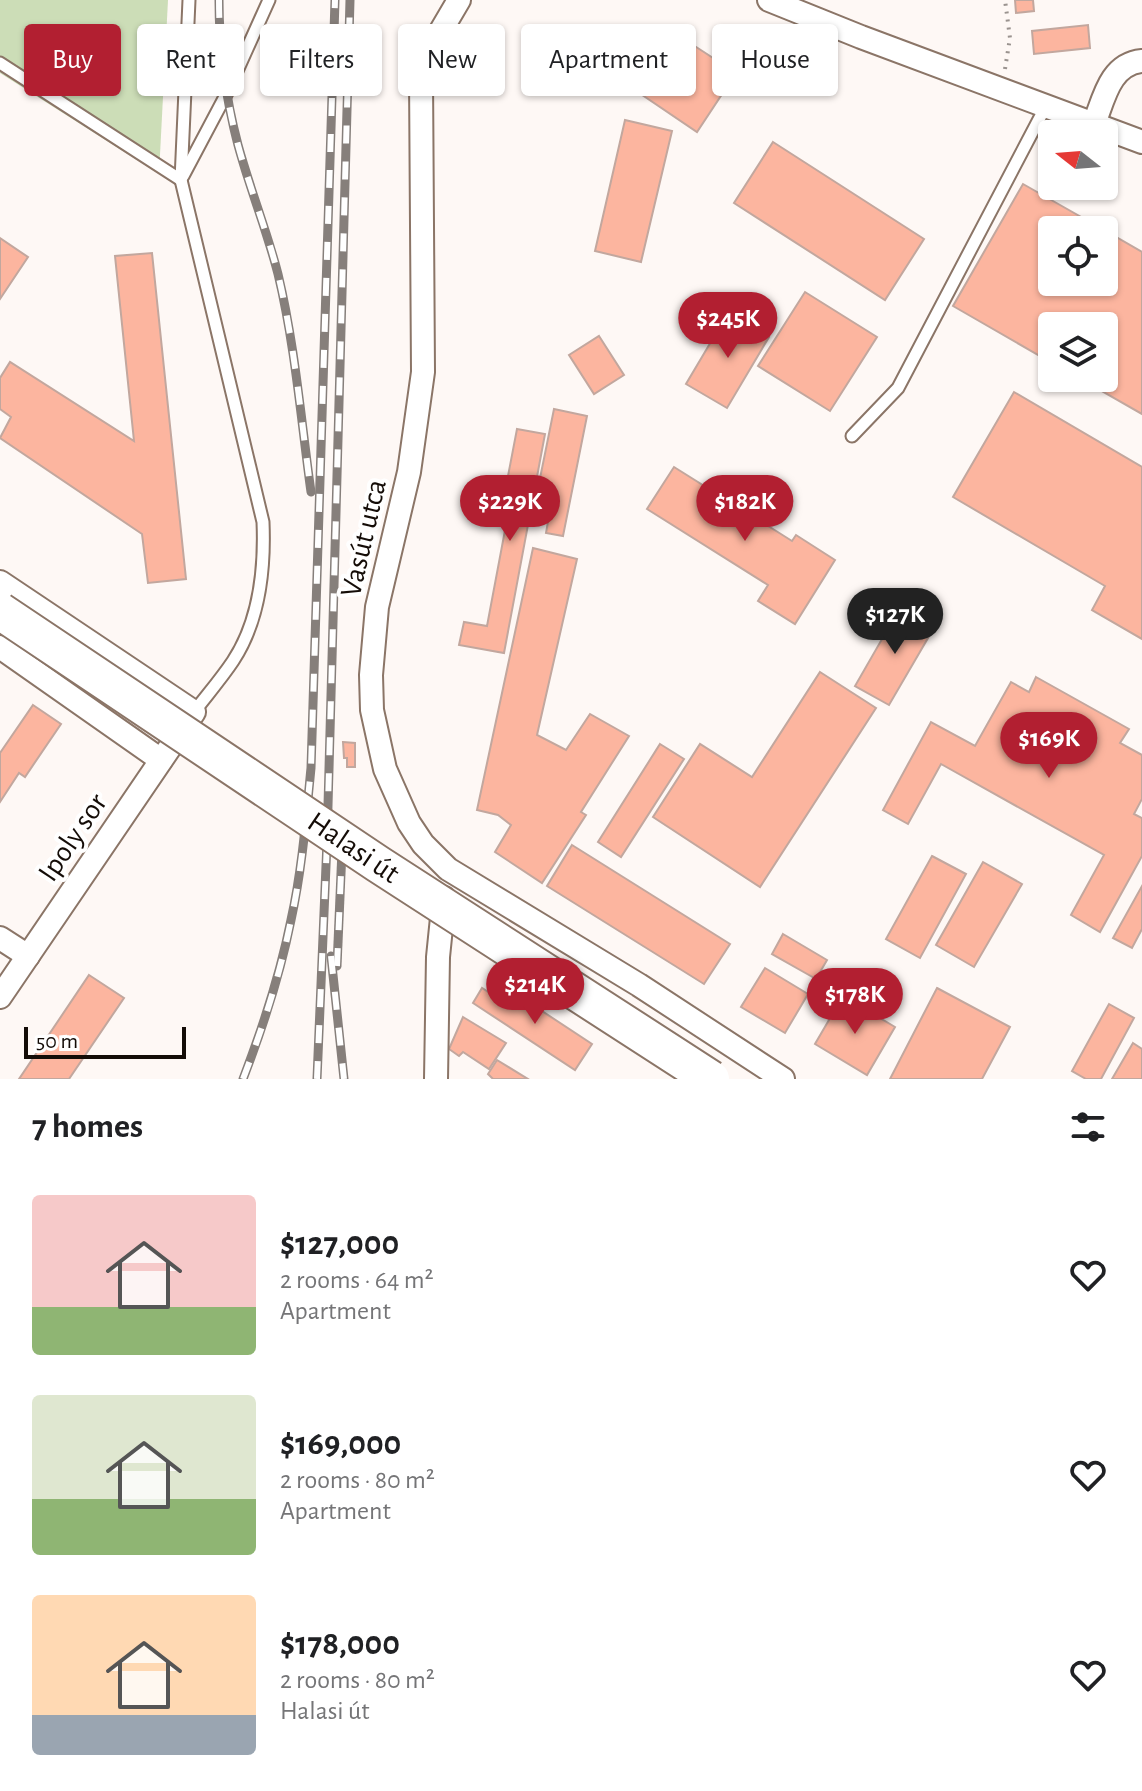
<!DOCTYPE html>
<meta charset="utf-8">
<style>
:root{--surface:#fff;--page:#f6f6f6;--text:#202124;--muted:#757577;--accent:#b21f31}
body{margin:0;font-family:"Alegreya Sans",sans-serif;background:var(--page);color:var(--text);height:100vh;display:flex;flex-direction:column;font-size:30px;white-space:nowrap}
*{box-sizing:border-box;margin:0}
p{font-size:26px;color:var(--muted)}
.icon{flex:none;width:44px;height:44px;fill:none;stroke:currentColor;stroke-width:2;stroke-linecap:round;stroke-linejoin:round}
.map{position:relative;height:1079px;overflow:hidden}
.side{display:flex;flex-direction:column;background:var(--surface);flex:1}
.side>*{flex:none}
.hud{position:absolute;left:24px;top:24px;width:1094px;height:72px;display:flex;gap:16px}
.needle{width:52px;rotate:287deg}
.controls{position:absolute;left:1038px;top:120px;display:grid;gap:16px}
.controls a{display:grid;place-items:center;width:80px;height:80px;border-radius:8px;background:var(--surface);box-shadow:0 2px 6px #0004;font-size:40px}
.scale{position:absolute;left:24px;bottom:20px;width:162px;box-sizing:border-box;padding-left:8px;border:4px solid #140c07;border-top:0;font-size:22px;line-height:28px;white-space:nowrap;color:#140c07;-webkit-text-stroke:6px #fff;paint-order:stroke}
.price{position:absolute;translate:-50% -68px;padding:0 18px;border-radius:28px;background:var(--accent);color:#fff;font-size:26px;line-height:52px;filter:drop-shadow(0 2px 4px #0008)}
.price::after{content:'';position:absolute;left:50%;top:48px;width:24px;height:18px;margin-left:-12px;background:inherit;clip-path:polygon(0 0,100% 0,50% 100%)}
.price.current{background:#222;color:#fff}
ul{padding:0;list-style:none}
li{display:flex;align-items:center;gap:24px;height:200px;padding:0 32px}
li span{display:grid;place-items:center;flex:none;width:224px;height:160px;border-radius:8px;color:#555}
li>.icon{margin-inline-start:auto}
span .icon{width:96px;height:96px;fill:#fffc;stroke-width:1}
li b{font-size:34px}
h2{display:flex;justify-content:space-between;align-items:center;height:96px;padding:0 32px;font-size:34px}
.chip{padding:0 28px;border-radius:8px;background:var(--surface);box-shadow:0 2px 6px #0004;font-size:28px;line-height:72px}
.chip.current{background:var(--accent);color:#fff}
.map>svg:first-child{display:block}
.green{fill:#ccddb7}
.building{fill:#fcb59f;stroke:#c2a79e;stroke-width:2}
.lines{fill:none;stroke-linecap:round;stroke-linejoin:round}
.lane-casing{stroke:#8b7567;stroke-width:15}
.street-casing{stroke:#8b7567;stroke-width:26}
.path{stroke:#9a938f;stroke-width:4;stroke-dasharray:2 6;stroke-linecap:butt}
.lane{stroke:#fff;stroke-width:11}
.street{stroke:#fff;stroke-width:22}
.rail-casing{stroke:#867f7b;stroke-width:9}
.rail{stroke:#fff;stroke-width:6;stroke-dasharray:18;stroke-linecap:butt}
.primary-bridge-casing{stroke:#8b7567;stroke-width:40;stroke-linecap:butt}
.primary-bridge{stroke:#fff;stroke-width:36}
.labels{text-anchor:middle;stroke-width:8;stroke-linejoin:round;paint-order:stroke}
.street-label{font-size:30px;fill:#140c07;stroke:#fff}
</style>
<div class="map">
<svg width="1142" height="1079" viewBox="0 0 1142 1079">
<rect width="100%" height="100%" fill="#fef8f5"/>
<polygon class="green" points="0,0 168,0 159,174 0,73"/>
<g class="building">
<polygon points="1015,0 1033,0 1034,11 1016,13"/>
<polygon points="1088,25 1090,48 1034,54 1032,31"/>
<polygon points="664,26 736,73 697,132 626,84"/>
<polygon points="625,120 672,131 641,262 595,251"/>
<polygon points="773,142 924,239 885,300 734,203"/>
<polygon points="1023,184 1104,230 1052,230 1052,282 1104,282 1104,230 1142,252 1142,414 1079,378 1104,378 1104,326 1052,326 1052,363 953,306"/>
<polygon points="0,238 28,257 0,299"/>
<polygon points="152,253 186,579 148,583 142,534 0,438 11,417 0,409 0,378 10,362 134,441 115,256"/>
<polygon points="805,292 877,337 830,411 758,366"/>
<polygon points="728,313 769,337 727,408 686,384"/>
<polygon points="599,336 624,375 594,394 569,355"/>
<polygon points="1014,392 1142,467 1142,639 1092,610 1105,586 953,497"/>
<polygon points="554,409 587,416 563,536 546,533 549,516 533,513"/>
<polygon points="517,429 545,434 504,653 459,645 464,622 487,626 506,525 499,523"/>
<polygon points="674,467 792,541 796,535 835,560 795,624 758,601 768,585 647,509"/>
<polygon points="533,548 577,559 537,735 566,750 590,714 629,736 581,812 586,815 542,883 495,852 511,825 498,815 477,810"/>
<polygon points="901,606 935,626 889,705 855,686"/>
<polygon points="820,672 876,708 760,887 653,817 700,744 752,777"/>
<polygon points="1036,677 1129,729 1120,743 1142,755 1142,799 1134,814 1142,818 1142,856 1100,932 1071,915 1104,855 941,764 908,824 883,810 931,722 975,746 1011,682 1029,692"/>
<polygon points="33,705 61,724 25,777 19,773 0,802 0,753"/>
<polygon points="343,742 355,743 355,767 347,767 347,758 344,758"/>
<polygon points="660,744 684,759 621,857 598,842"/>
<polygon points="572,845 730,944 704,984 547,886"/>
<polygon points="932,856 966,874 920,958 886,939"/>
<polygon points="983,862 1022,884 974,967 936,945"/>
<polygon points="1142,886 1142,929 1132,948 1113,938"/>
<polygon points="783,934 827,960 816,979 772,954"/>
<polygon points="765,968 808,994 785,1033 741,1007"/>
<polygon points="89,975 124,998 69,1079 19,1079"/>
<polygon points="504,986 592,1044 575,1070 473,1003 482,988 496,997"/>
<polygon points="937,988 1010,1027 982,1079 890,1079"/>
<polygon points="843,996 895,1027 867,1075 815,1044"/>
<polygon points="1109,1004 1134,1018 1101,1079 1086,1079 1072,1071"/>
<polygon points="463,1017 506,1043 489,1069 463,1052 459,1056 449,1049"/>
<polygon points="1133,1043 1142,1049 1142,1079 1112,1079"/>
<polygon points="497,1060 528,1079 493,1079 488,1074"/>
</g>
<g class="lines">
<defs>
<g id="lane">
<path d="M189,0L181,180L263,522C265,570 260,620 233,661C221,679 207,695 194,712"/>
<polyline points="0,63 181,180"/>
<polyline points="183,176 228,91 269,0"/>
<polyline points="852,436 898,388 1046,106"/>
</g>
<g id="street">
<polyline points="459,0 429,51 421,77 423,372 409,472 377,607 371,675 372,710 385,769 409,823 423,844 448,869 639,985 783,1079"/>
<polyline points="769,0 861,37 1142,142"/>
<path d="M1094,124C1104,98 1110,64 1142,61"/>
<polyline points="0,582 194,712 0,997"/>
<polyline points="0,647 161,760"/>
<polyline points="0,938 28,956"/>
<polyline points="436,1079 438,957 444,898"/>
</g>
</defs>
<use href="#lane" class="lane-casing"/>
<use href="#street" class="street-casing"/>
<polyline class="path" points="1005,69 1010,38 1005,0"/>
<use href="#lane" class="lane"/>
<use href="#street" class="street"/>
<defs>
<g id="rail">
<path d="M219,0C219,48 226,99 238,145C250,189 267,231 278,274C295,345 301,420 311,492"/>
<polyline points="331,956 344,1079"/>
<polyline points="337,966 342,850"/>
<path d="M243,1079C263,1027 280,975 291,920C302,870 306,819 311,768L335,0"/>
<polyline points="317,1079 327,842 350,0"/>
</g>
</defs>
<use href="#rail" class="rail-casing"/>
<use href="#rail" class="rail"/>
<defs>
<polyline id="primary-bridge" points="0,611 378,864 711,1079"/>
</defs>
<use href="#primary-bridge" class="primary-bridge-casing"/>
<use href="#primary-bridge" class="primary-bridge"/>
</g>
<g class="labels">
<g class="street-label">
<text transform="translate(363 538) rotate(-77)" y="10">Vasút utca</text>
<text transform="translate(72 837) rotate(-56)" y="10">Ipoly sor</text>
<text transform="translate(354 847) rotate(34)" y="10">Halasi út</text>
</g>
</g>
</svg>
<div class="controls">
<a><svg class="needle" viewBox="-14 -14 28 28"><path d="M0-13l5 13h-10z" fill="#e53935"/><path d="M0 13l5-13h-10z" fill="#757577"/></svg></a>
<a><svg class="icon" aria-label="locate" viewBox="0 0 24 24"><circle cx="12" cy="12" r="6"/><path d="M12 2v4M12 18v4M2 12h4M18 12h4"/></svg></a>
<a><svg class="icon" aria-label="layers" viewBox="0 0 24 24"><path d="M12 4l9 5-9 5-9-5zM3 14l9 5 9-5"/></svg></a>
</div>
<div class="scale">50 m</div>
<b class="price" style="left:728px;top:360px">$245K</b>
<b class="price" style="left:510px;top:543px">$229K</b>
<b class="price" style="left:745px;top:543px">$182K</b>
<b class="price current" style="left:895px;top:656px">$127K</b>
<b class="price" style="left:1049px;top:780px">$169K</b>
<b class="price" style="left:535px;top:1026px">$214K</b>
<b class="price" style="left:855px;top:1036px">$178K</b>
<div class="hud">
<a class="chip current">Buy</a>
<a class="chip">Rent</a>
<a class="chip">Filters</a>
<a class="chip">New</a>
<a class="chip">Apartment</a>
<a class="chip">House</a>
</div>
</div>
<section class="side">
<h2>7 homes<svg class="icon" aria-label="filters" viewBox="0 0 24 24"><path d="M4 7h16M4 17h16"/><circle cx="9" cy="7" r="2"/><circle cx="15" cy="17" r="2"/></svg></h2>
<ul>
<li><span style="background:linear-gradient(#f6c9c9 70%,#8fb573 0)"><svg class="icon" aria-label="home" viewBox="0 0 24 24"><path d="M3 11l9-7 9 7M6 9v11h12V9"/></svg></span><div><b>$127,000</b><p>2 rooms · 64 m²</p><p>Apartment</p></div><svg class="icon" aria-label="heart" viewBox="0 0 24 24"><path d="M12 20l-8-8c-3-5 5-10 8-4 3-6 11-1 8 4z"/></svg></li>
<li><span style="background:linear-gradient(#dfe7d0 65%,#8fb573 0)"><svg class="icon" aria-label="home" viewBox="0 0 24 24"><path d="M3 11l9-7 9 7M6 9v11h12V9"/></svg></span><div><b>$169,000</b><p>2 rooms · 80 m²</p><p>Apartment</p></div><svg class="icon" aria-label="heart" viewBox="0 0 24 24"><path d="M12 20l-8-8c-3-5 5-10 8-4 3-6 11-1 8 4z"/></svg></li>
<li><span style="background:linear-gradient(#ffd9b3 75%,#9aa5b1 0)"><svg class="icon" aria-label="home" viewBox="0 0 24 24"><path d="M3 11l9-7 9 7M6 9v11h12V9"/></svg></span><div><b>$178,000</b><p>2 rooms · 80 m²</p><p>Halasi út</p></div><svg class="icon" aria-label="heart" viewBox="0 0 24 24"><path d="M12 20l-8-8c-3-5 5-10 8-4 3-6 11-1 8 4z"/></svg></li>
</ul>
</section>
